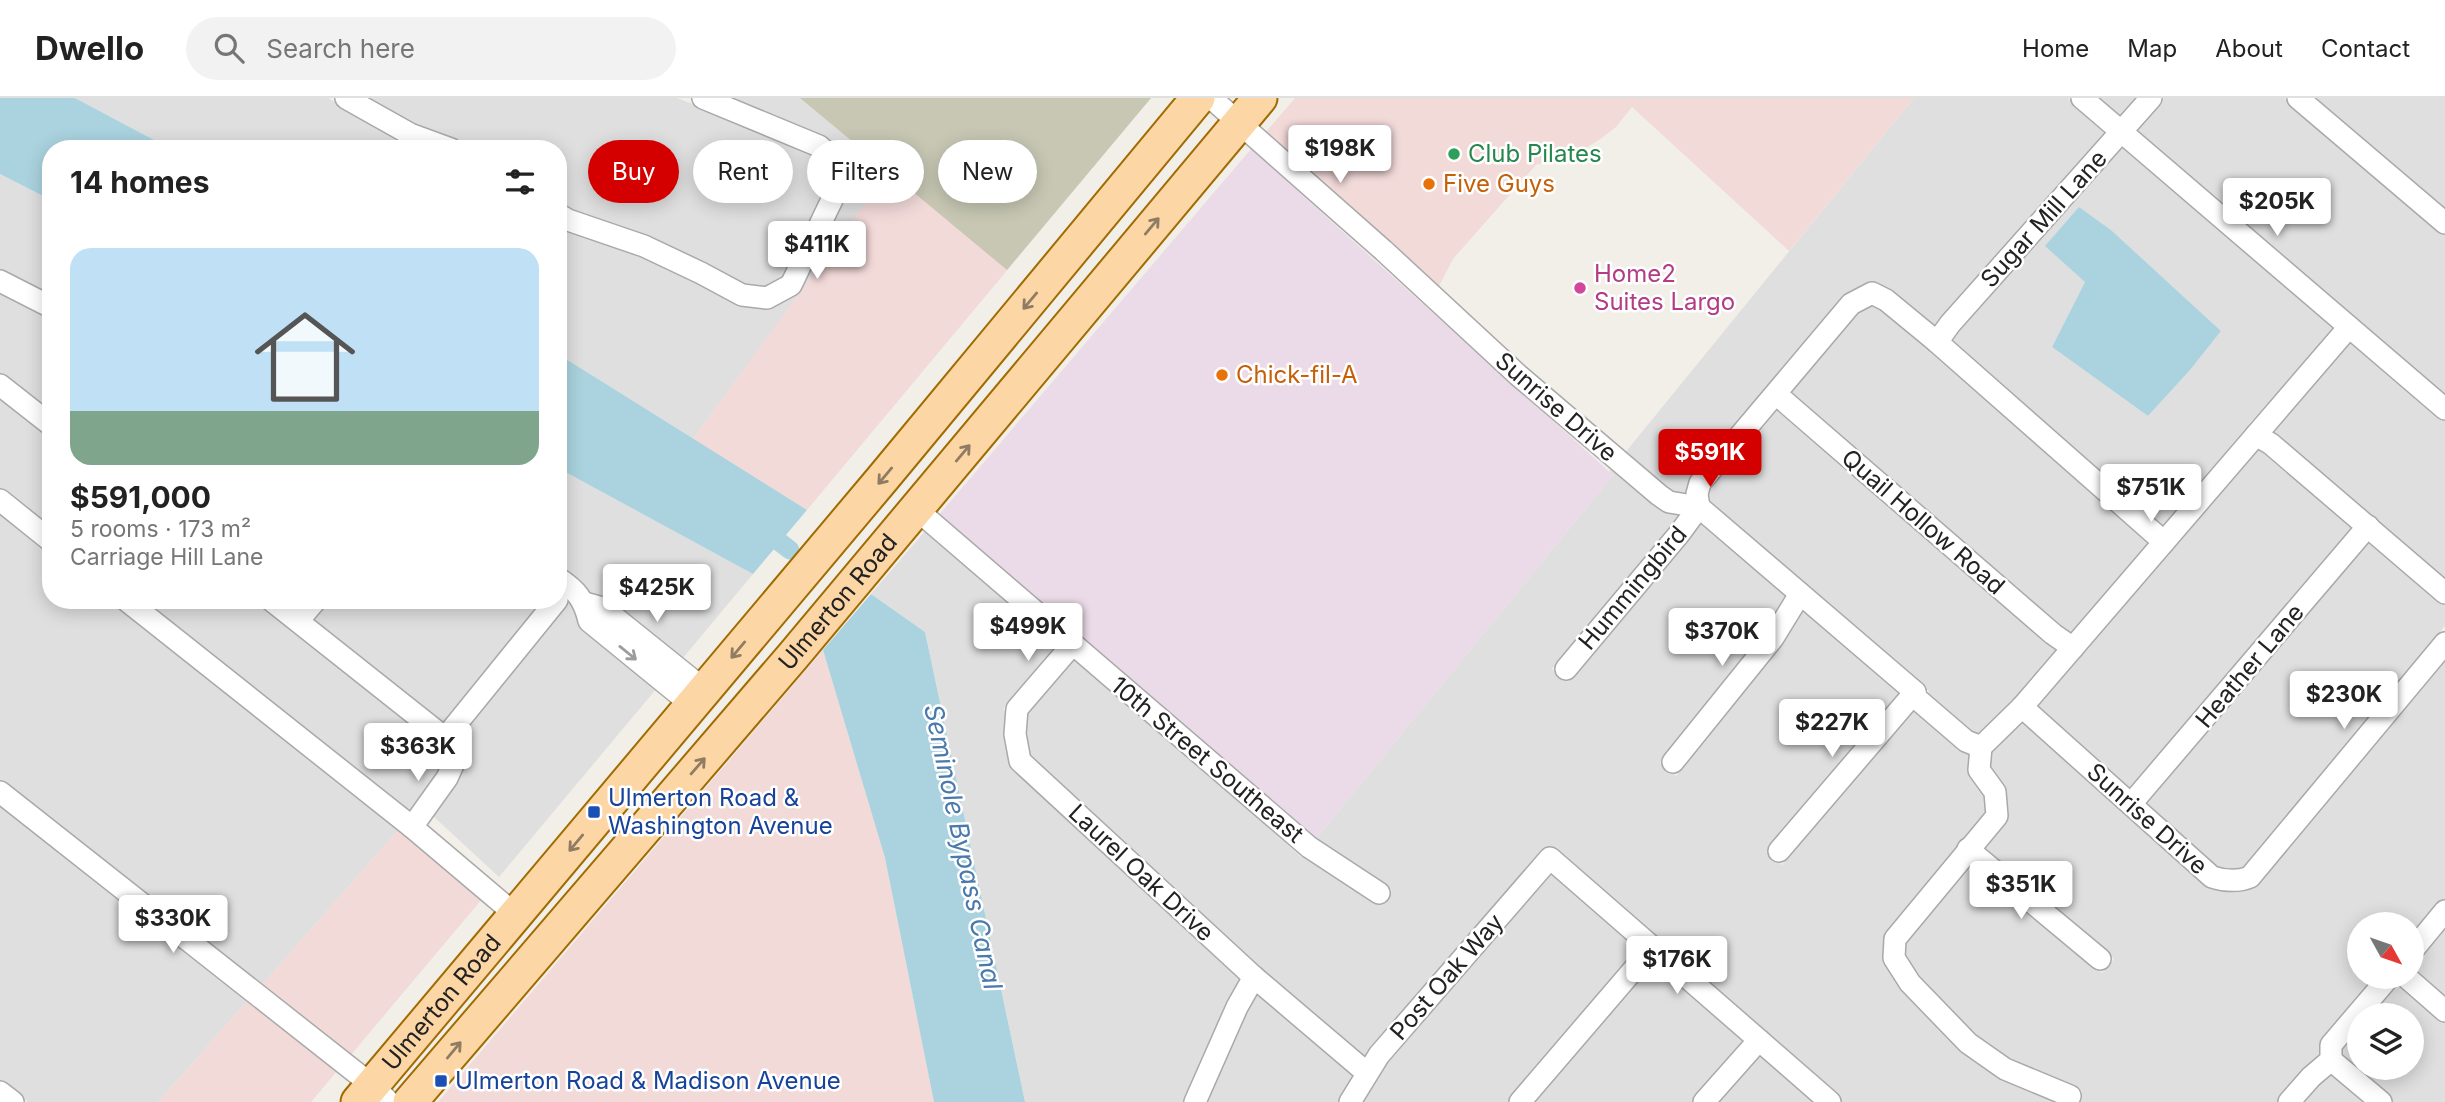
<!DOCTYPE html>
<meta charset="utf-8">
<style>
:root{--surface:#fff;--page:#f2f2f2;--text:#222;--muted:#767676;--line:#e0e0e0;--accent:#d40000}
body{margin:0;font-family:Inter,sans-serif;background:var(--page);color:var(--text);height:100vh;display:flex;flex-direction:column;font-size:26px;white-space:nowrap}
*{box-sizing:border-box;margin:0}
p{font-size:23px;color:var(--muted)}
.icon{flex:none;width:38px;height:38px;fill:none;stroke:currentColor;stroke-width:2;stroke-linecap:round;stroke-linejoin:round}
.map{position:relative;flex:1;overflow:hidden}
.panel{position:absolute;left:42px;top:42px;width:525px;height:469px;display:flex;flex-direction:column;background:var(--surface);border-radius:28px;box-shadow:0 4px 18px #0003}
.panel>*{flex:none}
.top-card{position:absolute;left:588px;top:42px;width:665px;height:63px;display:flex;gap:14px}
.needle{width:46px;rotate:130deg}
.tools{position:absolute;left:2347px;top:814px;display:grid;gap:14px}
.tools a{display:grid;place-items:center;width:77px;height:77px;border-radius:50%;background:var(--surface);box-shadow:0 4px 18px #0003;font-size:35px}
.price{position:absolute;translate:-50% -60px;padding:0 16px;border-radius:7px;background:#fff;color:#222;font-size:23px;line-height:46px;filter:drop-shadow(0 2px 4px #0008)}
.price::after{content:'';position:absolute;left:50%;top:42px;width:21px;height:16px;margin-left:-10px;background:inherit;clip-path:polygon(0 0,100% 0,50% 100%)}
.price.on{background:var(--accent);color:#fff}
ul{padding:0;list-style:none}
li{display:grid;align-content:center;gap:14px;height:371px;padding:0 28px}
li+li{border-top:2px solid var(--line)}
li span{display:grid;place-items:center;height:217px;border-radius:21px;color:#555}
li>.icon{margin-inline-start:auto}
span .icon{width:126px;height:126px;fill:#fffc;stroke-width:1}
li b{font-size:30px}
h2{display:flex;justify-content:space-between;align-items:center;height:84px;padding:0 28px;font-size:30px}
.tag{padding:0 24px;border-radius:32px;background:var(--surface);box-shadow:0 4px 18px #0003;font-size:24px;line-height:63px}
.tag.on{background:var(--accent);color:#fff}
header{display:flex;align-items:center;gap:42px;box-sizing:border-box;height:98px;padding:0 35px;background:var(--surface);border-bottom:2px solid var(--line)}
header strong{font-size:33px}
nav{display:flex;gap:38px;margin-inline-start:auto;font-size:24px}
.search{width:490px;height:63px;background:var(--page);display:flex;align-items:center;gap:18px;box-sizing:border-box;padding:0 24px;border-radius:38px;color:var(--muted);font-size:26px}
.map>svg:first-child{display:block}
.residential{fill:#e0dfdf;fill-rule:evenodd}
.commercial{fill:#f2dad9}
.industrial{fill:#ebdbe8}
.construction{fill:#c7c7b4}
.water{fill:#aad3df}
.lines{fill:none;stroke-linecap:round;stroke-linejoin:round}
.canal{stroke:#aad3df;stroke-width:19}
.street-casing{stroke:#a9a9a9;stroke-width:24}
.primary-casing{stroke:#a06b00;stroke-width:37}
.street{stroke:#fff;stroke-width:21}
.primary{stroke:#fcd6a4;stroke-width:33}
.oneway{stroke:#8f7c63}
.oneway2{stroke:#9c9c9c}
.leisure-dot{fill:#2e9e5b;stroke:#fff;stroke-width:2.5}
.food-dot{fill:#e8710a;stroke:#fff;stroke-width:2.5}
.hotel-dot{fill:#d1479c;stroke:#fff;stroke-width:2.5}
.transit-dot{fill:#1a4fb4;stroke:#fff;stroke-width:2.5}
.labels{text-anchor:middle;stroke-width:5;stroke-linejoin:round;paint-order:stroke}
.leisure-label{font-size:24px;fill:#27864d;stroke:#fff;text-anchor:start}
.food-label{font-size:24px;fill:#c56008;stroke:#fff;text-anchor:start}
.street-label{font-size:24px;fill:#222;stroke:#fff}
.hotel-label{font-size:24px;fill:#b23c85;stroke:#fff;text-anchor:start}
.transit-label{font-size:24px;fill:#164399;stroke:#fff;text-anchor:start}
.water-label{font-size:26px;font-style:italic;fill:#4a7aab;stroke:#fff}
</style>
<header>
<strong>Dwello</strong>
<div class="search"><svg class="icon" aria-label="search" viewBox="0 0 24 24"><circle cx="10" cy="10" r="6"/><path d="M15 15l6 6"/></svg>Search here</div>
<nav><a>Home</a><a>Map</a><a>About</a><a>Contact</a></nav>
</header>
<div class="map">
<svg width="2445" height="1004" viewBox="0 0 2445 1004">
<rect width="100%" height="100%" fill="#f2efe9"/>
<g class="residential">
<polygon points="75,0 328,0 354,16 423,51 171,51"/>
<polygon points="362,0 677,0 754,30 814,57 829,69 830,83 783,179 764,190 745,188 572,113 558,105 558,51 475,51 413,28"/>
<polygon points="728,0 800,0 889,74 693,341 558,256 558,127 772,209 797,196 849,90 848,64"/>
<polygon points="1914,0 2068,0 2107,35 1934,230 1875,186 1867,186 1857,190 1845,198 1692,378 1688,397 1672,394 1624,356"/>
<polygon points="2096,0 2137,0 2119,21"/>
<polygon points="2164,0 2284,0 2445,137 2445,299 2135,34"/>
<polygon points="2312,0 2445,0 2445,113"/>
<path d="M2123,48L2335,230L2251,324L2162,430L1951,243ZM2079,109L2111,132L2221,233L2190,272L2148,318L2052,249L2085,184Z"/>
<polygon points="0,76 51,102 51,198 0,173"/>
<polygon points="0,193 51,219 51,316 0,275"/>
<polygon points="1872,205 1881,210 1931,251 2150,444 2070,537 1789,296 1858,214"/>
<polygon points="2351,243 2445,323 2445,483 2271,335"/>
<polygon points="0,299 51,339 51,431 0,391"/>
<polygon points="1778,310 2058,551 2014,602 1978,638 1970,635 1927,597 1929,593 1708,404 1709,390"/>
<polygon points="2259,349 2354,429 2130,693 2035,609"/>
<polygon points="558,370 753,476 682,561 594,498 593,495 589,495 583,486 570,474 558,469"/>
<polygon points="1612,370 1681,416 1552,571 1568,584 1701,423 1787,498 1765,534 1660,665 1676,678 1781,546 1804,511 1902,595 1766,754 1782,767 1915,611 1971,655 1985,696 1987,714 1887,834 1903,891 2060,1004 1025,1004 925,534 871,496 926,432 1058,547 1003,611 1018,625 1074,560 1206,673 1301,759 1304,756 1382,808 1392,792 1315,742 1613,377 1609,374"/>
<polygon points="0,414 51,455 51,502 111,502 399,731 261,888 0,682"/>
<polygon points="2369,442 2445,508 2445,528 2243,771 2224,773 2216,771 2145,707"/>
<polygon points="141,502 256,502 437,646 445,659 438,675 410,715"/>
<polygon points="330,502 544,502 442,627 312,523"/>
<polygon points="571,503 575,507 574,512 657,590 499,779 433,718 456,642"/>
<path d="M2445,560V1004H2079L2082,993L2009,963L1974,938L1918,879L1904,858L1905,845L1970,765L2102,875L2114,861L1982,751L2005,725L1989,670L1991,654L2023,623L2245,791L2258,786ZM2359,826H2412V878H2359ZM2359,917H2412V970H2359Z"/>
<polygon points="0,705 249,901 158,1004 28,1004 0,982"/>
</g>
<g class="commercial">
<polygon points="800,0 1151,0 807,412 693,341 888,74"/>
<polygon points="1295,0 1914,0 1789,153 1632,9 1616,29 1599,42 1579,54 1536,67 1453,161 1438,190 1265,35"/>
<polygon points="823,552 885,760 934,1004 438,1004"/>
<polygon points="399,731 482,801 350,958 261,888"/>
<polygon points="249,901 338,972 311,1004 158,1004"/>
</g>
<polygon class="industrial" points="1251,51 1613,377 1315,742 938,418"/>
<polygon class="construction" points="800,0 1151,0 1007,172"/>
<g class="water">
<polygon points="0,0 75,0 171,51 51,51 51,102 0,76"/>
<polygon points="2079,109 2111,132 2221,233 2190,272 2148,318 2052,249 2085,184 2045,148"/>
<polygon points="558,256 807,412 753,476 558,370"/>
<polygon points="871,496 925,534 1025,1004 934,1004 885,760 823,552"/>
</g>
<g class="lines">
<polyline class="canal" points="760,429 790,452"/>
<defs>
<g id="street">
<polyline points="346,0 410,36 451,51"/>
<polyline points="1211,0 1383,152 1518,277 1659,397 1669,404 1699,409 1915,594 1916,600 1966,643 1981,649"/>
<polyline points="2082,0 2445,311"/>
<polyline points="2298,0 2445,125"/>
<polyline points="558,116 568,122 644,148 701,175 742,197 767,200 791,187 840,85 838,64 819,48 703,0"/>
<polyline points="0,183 51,209"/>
<polyline points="1937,244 1950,226 2151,0"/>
<polyline points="0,287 51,327"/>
<polyline points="1776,296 2053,536 2073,550"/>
<polyline points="2256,337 2271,346 2445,495"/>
<polyline points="0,402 51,443"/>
<polyline points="916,411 1309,749 1379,795"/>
<path d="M558,480C576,492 584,501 589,523L692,607"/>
<polyline points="126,502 412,729 516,817"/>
<polyline points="271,502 445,640 456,660 447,680 412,729"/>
<polyline points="585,505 603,510 705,592"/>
<polyline points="298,523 316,502"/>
<polyline points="1072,547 1017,611 1015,636 1020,663 1254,879 1367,975"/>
<polyline points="1566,571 1679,436 1699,409 1697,396 1700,385 1851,206 1872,195 1886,202 1937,244 2164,444"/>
<path d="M2022,609L2212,779C2225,783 2238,784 2250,779L2445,545"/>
<polyline points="445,640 557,502"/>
<polyline points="1981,649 2022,609 2349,229"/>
<polyline points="1981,649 1979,672 1995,694 1997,718 1895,841 1894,860 1910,885 1968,945 2005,971 2070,998"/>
<polyline points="1673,664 1773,540 1800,496"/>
<polyline points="0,694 373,988 389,1004"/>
<polyline points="2131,706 2368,428"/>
<polyline points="1968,751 2100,861"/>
<polyline points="1779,753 1915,594"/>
<polyline points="2412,853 2445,813"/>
<polyline points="2405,878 2445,913"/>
<polyline points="2331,962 2381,1004"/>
<polyline points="0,994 13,1004"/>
<polyline points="1195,1004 1237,909 1254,879"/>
<polyline points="1350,1004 1379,957 1550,760 1830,1004"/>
<polyline points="1520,1004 1653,849"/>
<polyline points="1704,1004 1759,942"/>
<polyline points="2289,1004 2311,979 2331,962 2331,947 2390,878"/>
</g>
<g id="primary">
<path id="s1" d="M358,1004L883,380L1198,0"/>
<path id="s2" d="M410,1004L793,558L1260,0"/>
</g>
</defs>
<use href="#street" class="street-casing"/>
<use href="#primary" class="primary-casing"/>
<use href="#street" class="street"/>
<use href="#primary" class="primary"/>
</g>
<defs><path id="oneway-shaft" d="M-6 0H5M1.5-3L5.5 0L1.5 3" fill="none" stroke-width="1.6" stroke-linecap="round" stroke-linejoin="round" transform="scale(1.75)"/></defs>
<g class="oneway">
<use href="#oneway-shaft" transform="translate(1152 128) rotate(-50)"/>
<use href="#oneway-shaft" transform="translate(1030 203) rotate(130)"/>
<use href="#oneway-shaft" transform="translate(963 355) rotate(-50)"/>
<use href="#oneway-shaft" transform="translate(885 378) rotate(130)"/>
<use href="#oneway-shaft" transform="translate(738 552) rotate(130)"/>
<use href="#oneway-shaft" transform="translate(698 668) rotate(-49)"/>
<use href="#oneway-shaft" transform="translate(576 745) rotate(130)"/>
<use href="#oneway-shaft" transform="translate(454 952) rotate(-50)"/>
</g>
<use class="oneway2" href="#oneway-shaft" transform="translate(628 555) rotate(39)"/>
<circle class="leisure-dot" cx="1454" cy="56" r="7"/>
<g class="food-dot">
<circle cx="1429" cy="86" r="7"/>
<circle cx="1222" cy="277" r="7"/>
</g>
<circle class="hotel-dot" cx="1580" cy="190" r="7"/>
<g class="transit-dot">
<rect x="587" y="707" width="14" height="14" rx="3.5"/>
<rect x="434" y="976" width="14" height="14" rx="3.5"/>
</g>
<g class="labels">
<g class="leisure-label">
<text x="1468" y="64">Club Pilates</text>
</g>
<g class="food-label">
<text x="1443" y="94">Five Guys</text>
<text x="1236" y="285">Chick-fil-A</text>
</g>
<g class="street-label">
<text transform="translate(2044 121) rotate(-48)" y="8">Sugar Mill Lane</text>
<text transform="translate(1556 309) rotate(41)" y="8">Sunrise Drive</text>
<text transform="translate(1923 424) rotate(41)" y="8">Quail Hollow Road</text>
<text transform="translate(1633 490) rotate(-50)" y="8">Hummingbird</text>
<text dy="8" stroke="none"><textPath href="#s2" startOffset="658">Ulmerton Road</textPath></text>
<text transform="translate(2250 568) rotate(-50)" y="8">Heather Lane</text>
<text transform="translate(1207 662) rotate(40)" y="8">10th Street Southeast</text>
<text transform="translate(2147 721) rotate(42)" y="8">Sunrise Drive</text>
<text transform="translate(1141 775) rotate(43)" y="8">Laurel Oak Drive</text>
<text transform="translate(1447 879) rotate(-49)" y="8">Post Oak Way</text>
<text dy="8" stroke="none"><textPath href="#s1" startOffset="130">Ulmerton Road</textPath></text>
</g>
<g class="hotel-label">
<text x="1594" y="184">Home2<tspan x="1594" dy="28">Suites Largo</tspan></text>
</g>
<g class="transit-label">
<text x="608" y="708">Ulmerton Road &amp;<tspan x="608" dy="28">Washington Avenue</tspan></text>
<text x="455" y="991">Ulmerton Road &amp; Madison Avenue</text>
</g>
<g class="water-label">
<text transform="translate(963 749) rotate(78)" y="9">Seminole Bypass Canal</text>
</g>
</g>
</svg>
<div class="tools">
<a><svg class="needle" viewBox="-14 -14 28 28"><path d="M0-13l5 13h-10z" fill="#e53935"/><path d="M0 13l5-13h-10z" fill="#767676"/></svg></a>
<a><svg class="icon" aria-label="layers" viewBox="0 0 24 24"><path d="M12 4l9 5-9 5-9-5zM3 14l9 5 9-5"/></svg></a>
</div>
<b class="price" style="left:1340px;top:87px">$198K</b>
<b class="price" style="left:2277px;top:140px">$205K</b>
<b class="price" style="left:817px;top:183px">$411K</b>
<b class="price on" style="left:1710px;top:391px">$591K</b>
<b class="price" style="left:2151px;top:426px">$751K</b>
<b class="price" style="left:657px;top:526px">$425K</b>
<b class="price" style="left:1028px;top:565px">$499K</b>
<b class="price" style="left:1722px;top:570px">$370K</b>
<b class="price" style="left:2344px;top:633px">$230K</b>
<b class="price" style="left:1832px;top:661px">$227K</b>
<b class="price" style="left:418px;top:685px">$363K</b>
<b class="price" style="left:2021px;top:823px">$351K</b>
<b class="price" style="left:173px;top:857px">$330K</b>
<b class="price" style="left:1677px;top:898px">$176K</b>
<div class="top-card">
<a class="tag on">Buy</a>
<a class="tag">Rent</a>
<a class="tag">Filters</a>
<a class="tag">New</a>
</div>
<section class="panel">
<h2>14 homes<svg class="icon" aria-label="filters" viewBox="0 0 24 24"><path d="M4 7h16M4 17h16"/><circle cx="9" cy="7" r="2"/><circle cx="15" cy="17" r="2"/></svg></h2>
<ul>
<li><span style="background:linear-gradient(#bfe0f5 75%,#7fa58c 0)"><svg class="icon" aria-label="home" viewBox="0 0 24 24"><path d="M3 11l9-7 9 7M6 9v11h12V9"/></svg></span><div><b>$591,000</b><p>5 rooms · 173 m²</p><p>Carriage Hill Lane</p></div></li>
</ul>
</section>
</div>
